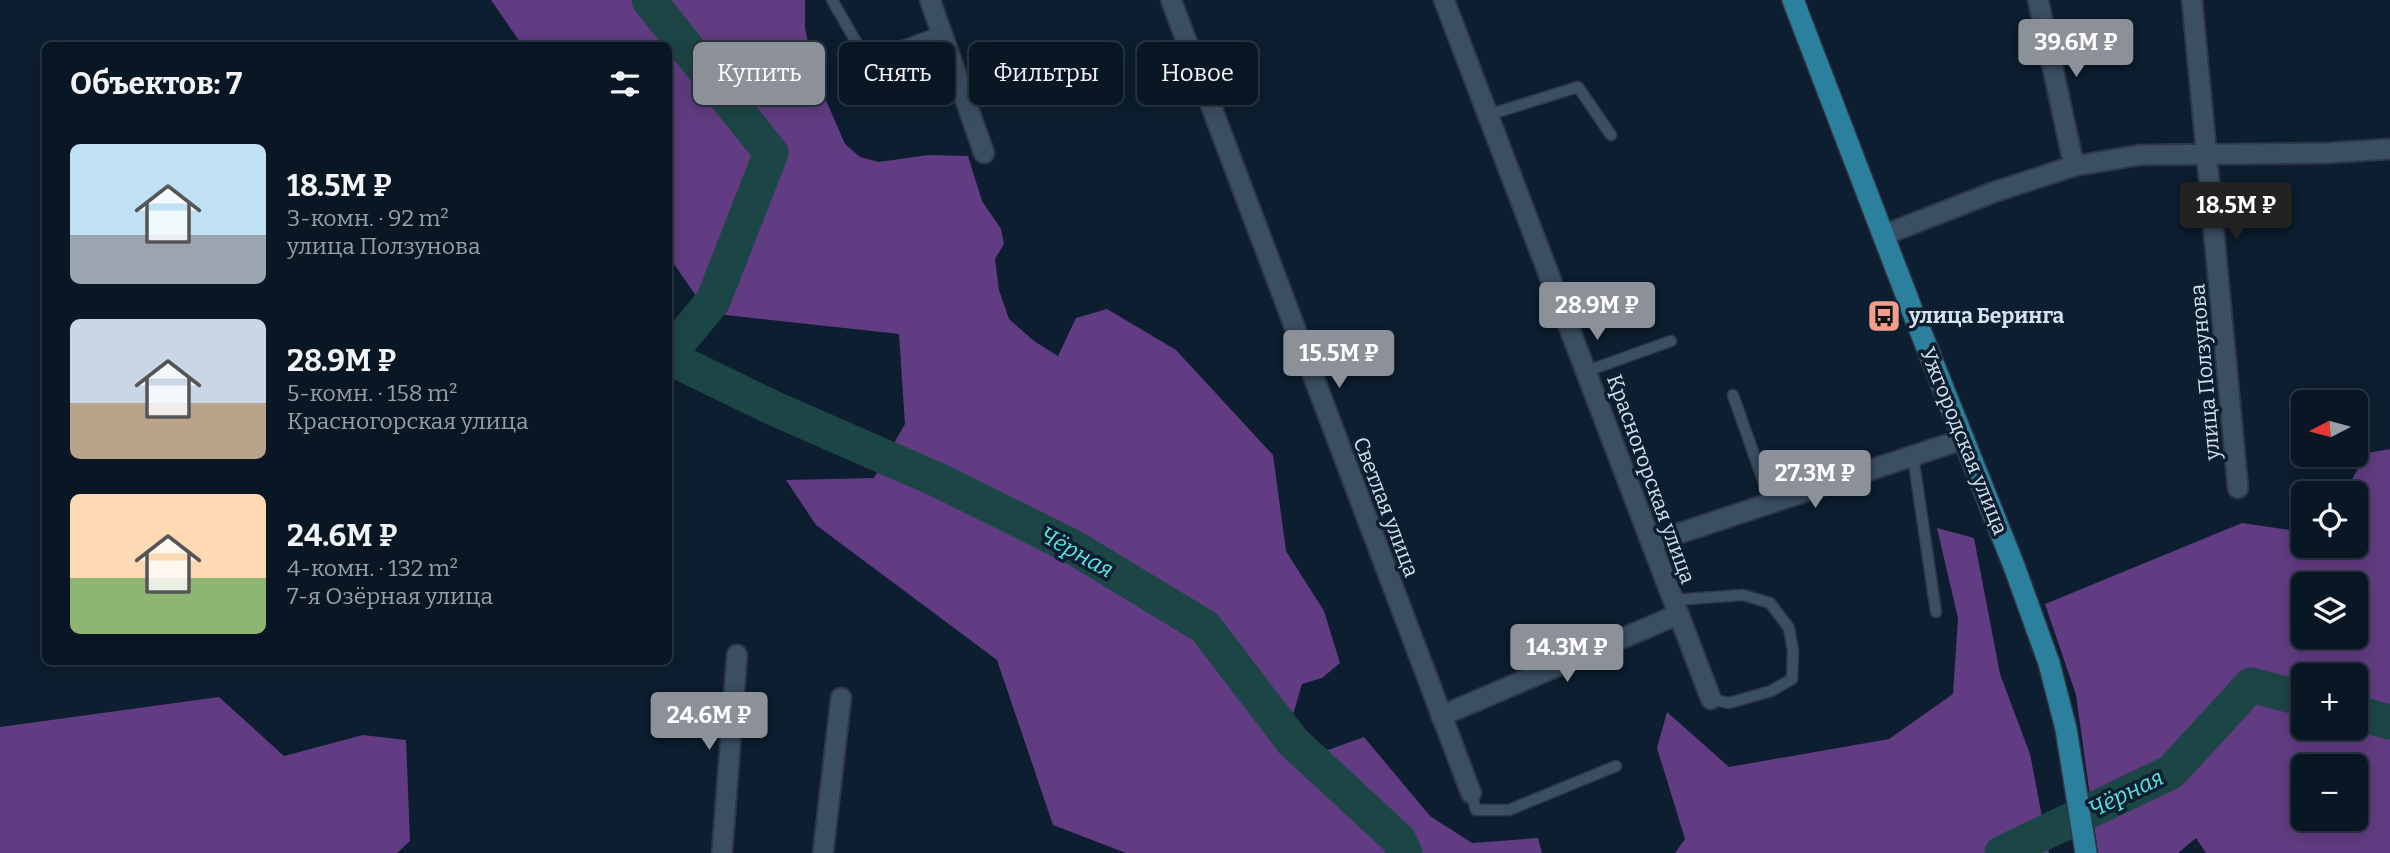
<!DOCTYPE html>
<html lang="ru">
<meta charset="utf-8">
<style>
:root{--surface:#091623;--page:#172330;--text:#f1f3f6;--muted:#999fa6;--line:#293541;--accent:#8c9099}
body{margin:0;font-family:Bitter,serif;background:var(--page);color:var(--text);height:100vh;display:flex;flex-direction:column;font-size:26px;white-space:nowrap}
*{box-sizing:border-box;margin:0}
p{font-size:23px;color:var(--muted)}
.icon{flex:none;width:38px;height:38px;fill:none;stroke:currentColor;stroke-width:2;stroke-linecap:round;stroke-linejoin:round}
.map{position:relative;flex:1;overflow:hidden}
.side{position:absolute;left:42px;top:42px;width:630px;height:623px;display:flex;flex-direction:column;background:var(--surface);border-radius:10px;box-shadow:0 4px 18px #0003,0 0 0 2px var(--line)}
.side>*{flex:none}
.hud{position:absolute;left:693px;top:42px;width:665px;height:63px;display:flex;gap:14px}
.needle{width:46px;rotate:264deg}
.controls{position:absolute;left:2291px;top:390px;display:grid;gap:14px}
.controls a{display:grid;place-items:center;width:77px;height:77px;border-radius:10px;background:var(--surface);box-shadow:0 4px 18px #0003,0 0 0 2px var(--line);font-size:35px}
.price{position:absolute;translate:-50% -60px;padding:0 16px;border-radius:7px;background:var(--accent);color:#fff;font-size:23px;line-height:46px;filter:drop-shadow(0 2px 4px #0008)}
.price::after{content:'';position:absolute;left:50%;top:42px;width:21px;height:16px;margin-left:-10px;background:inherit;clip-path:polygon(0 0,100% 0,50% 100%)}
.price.active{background:#222;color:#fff}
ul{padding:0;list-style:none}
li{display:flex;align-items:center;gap:21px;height:175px;padding:0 28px}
li span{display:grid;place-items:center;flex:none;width:196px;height:140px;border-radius:10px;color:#555}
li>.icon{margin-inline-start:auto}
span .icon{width:84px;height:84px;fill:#fffc;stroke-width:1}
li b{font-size:30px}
h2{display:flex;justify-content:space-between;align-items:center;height:84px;padding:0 28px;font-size:30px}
.pill{padding:0 24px;border-radius:10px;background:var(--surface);box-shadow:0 4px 18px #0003,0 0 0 2px var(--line);font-size:24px;line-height:63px}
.pill.active{background:var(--accent);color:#fff}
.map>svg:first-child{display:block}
.forest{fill:#613c82;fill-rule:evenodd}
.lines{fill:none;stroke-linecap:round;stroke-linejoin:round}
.river{stroke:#1c4645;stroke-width:35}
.service-casing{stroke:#2f3746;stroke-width:13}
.minor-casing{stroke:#2f3746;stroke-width:23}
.primary-casing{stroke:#2f3746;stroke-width:24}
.service{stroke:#3b4f63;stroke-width:10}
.minor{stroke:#3b4f63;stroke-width:19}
.primary{stroke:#2b819d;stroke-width:21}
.labels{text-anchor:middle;stroke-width:7;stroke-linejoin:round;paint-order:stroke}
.poi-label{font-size:21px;font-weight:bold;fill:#d5e1ed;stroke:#0c1e2f;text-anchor:start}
.street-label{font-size:21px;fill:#d5e1ed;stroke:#0c1e2f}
.water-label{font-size:23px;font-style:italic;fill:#5ee5e2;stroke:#0c1e2f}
</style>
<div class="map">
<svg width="2390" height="853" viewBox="0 0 2390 853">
<rect width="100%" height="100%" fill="#0c1e2f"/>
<g class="forest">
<polygon points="491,0 805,0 805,28 815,75 845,144 860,157 879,162 928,155 968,156 982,201 1001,229 1004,244 995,259 999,290 1009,319 1034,341 1058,356 1076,318 1107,309 1176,350 1273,455 1286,551 1324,611 1340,663 1322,678 1302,684 1289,728 1328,750 1364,737 1430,816 1472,843 1538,838 1542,853 1126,853 1053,825 997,660 816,525 786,480 874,478 905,424 899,334 708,313 669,257 668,46 522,45"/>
<path d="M2390,449V853H2206L2196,838L2178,853H2098L2076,695L2045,604L2242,523L2303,532V546H2356V494L2344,493L2367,453ZM2303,584H2356V637H2303ZM2303,676H2356V728H2303ZM2303,766H2356V819H2303Z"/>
<polygon points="1937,528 1974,538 2000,674 2030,754 2049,853 1675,853 1685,839 1657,748 1667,712 1729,767 1889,739 1953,694 1958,618"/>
<polygon points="219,697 284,756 363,735 406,740 410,841 397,853 0,853 0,727"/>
</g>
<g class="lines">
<g class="river">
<polyline points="649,0 771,153 713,301 668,355"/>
<polyline points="668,357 773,408 940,481 1073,547 1205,627 1293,742 1399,840 1405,853"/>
<polyline points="2356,713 2390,722"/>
<polyline points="2002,853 2171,772 2251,685 2303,699"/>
</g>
<defs>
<g id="service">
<polyline points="832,0 866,59 941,32"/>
<polyline points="1488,115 1578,87 1611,135"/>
<polyline points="1587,371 1671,341"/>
<polyline points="1733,395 1771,503"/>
<polyline points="1913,456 1936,612"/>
<polyline points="1673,600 1743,595 1770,603 1789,628 1793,651 1792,679 1771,691 1729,703 1711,699"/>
<polyline points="1471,793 1476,810 1509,810 1616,766"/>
</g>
<g id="minor">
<polyline points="930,0 984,153"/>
<polyline points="1171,0 1471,793"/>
<polyline points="1444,0 1711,699"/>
<polyline points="2038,0 2074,166"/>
<polyline points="2192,0 2238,488"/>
<polyline points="1884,235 1994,192 2074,166 2140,155 2327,153 2390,149"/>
<polyline points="1653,542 1964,439"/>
<polyline points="1441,716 1677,615"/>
<polyline points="722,853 737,655"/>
<polyline points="823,853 841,698"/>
</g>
<polyline id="primary" points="1793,0 1912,310 2014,566 2049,663 2066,729 2086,853"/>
</defs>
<use href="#service" class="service-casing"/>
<use href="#minor" class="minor-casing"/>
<use href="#primary" class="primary-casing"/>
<use href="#service" class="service"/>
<use href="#minor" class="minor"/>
<use href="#primary" class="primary"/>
</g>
<defs>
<symbol id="bus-square" viewBox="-11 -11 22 22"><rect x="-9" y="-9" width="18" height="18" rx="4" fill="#f49d8d" stroke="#0c1e2f"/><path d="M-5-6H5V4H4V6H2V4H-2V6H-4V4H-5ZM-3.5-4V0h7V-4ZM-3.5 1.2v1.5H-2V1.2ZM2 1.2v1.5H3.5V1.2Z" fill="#111"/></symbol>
</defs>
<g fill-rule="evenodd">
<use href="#bus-square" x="1865" y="297" width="38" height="38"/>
</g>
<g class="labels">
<g class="poi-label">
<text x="1909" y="323">улица Беринга</text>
</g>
<g class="street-label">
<text transform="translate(2205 372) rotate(-95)" y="7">улица Ползунова</text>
<text transform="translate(1964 441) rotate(68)" y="7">Ужгородская улица</text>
<text transform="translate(1651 479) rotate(70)" y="7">Красногорская улица</text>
<text transform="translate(1386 507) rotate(69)" y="7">Светлая улица</text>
</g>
<g class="water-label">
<text transform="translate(1077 552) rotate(29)" y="8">Чёрная</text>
<text transform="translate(2126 793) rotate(-26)" y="8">Чёрная</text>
</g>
</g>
</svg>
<div class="controls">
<a><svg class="needle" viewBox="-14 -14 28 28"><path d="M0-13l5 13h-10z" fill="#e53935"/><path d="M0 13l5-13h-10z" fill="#999fa6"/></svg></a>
<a><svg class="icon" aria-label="locate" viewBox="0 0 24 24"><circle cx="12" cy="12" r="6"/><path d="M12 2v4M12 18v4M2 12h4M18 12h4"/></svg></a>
<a><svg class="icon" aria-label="layers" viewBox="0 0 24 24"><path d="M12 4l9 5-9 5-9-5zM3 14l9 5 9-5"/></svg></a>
<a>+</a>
<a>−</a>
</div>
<b class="price" style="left:2076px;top:79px">39.6M ₽</b>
<b class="price active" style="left:2236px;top:242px">18.5M ₽</b>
<b class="price" style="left:1597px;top:342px">28.9M ₽</b>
<b class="price" style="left:1339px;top:390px">15.5M ₽</b>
<b class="price" style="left:1815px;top:510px">27.3M ₽</b>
<b class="price" style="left:1567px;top:684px">14.3M ₽</b>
<b class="price" style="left:709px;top:752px">24.6M ₽</b>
<div class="hud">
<a class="pill active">Купить</a>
<a class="pill">Снять</a>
<a class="pill">Фильтры</a>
<a class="pill">Новое</a>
</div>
<section class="side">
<h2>Объектов: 7<svg class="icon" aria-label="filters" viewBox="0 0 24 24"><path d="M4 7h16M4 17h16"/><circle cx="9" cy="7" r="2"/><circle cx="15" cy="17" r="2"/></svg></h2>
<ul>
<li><span style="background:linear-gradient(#bfe0f5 65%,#9aa5b1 0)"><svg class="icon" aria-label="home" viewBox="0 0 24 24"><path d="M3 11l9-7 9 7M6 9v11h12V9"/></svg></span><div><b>18.5M ₽</b><p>3-комн. · 92 m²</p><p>улица Ползунова</p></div></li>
<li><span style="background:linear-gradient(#c9d6e8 60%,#b9a48a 0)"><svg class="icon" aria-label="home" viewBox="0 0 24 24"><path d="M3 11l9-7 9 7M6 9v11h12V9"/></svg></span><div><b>28.9M ₽</b><p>5-комн. · 158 m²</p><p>Красногорская улица</p></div></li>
<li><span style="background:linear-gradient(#ffd9b3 60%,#8fb573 0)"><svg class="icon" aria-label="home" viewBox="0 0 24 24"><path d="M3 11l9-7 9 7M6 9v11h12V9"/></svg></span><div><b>24.6M ₽</b><p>4-комн. · 132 m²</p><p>7-я Озёрная улица</p></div></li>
</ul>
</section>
</div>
